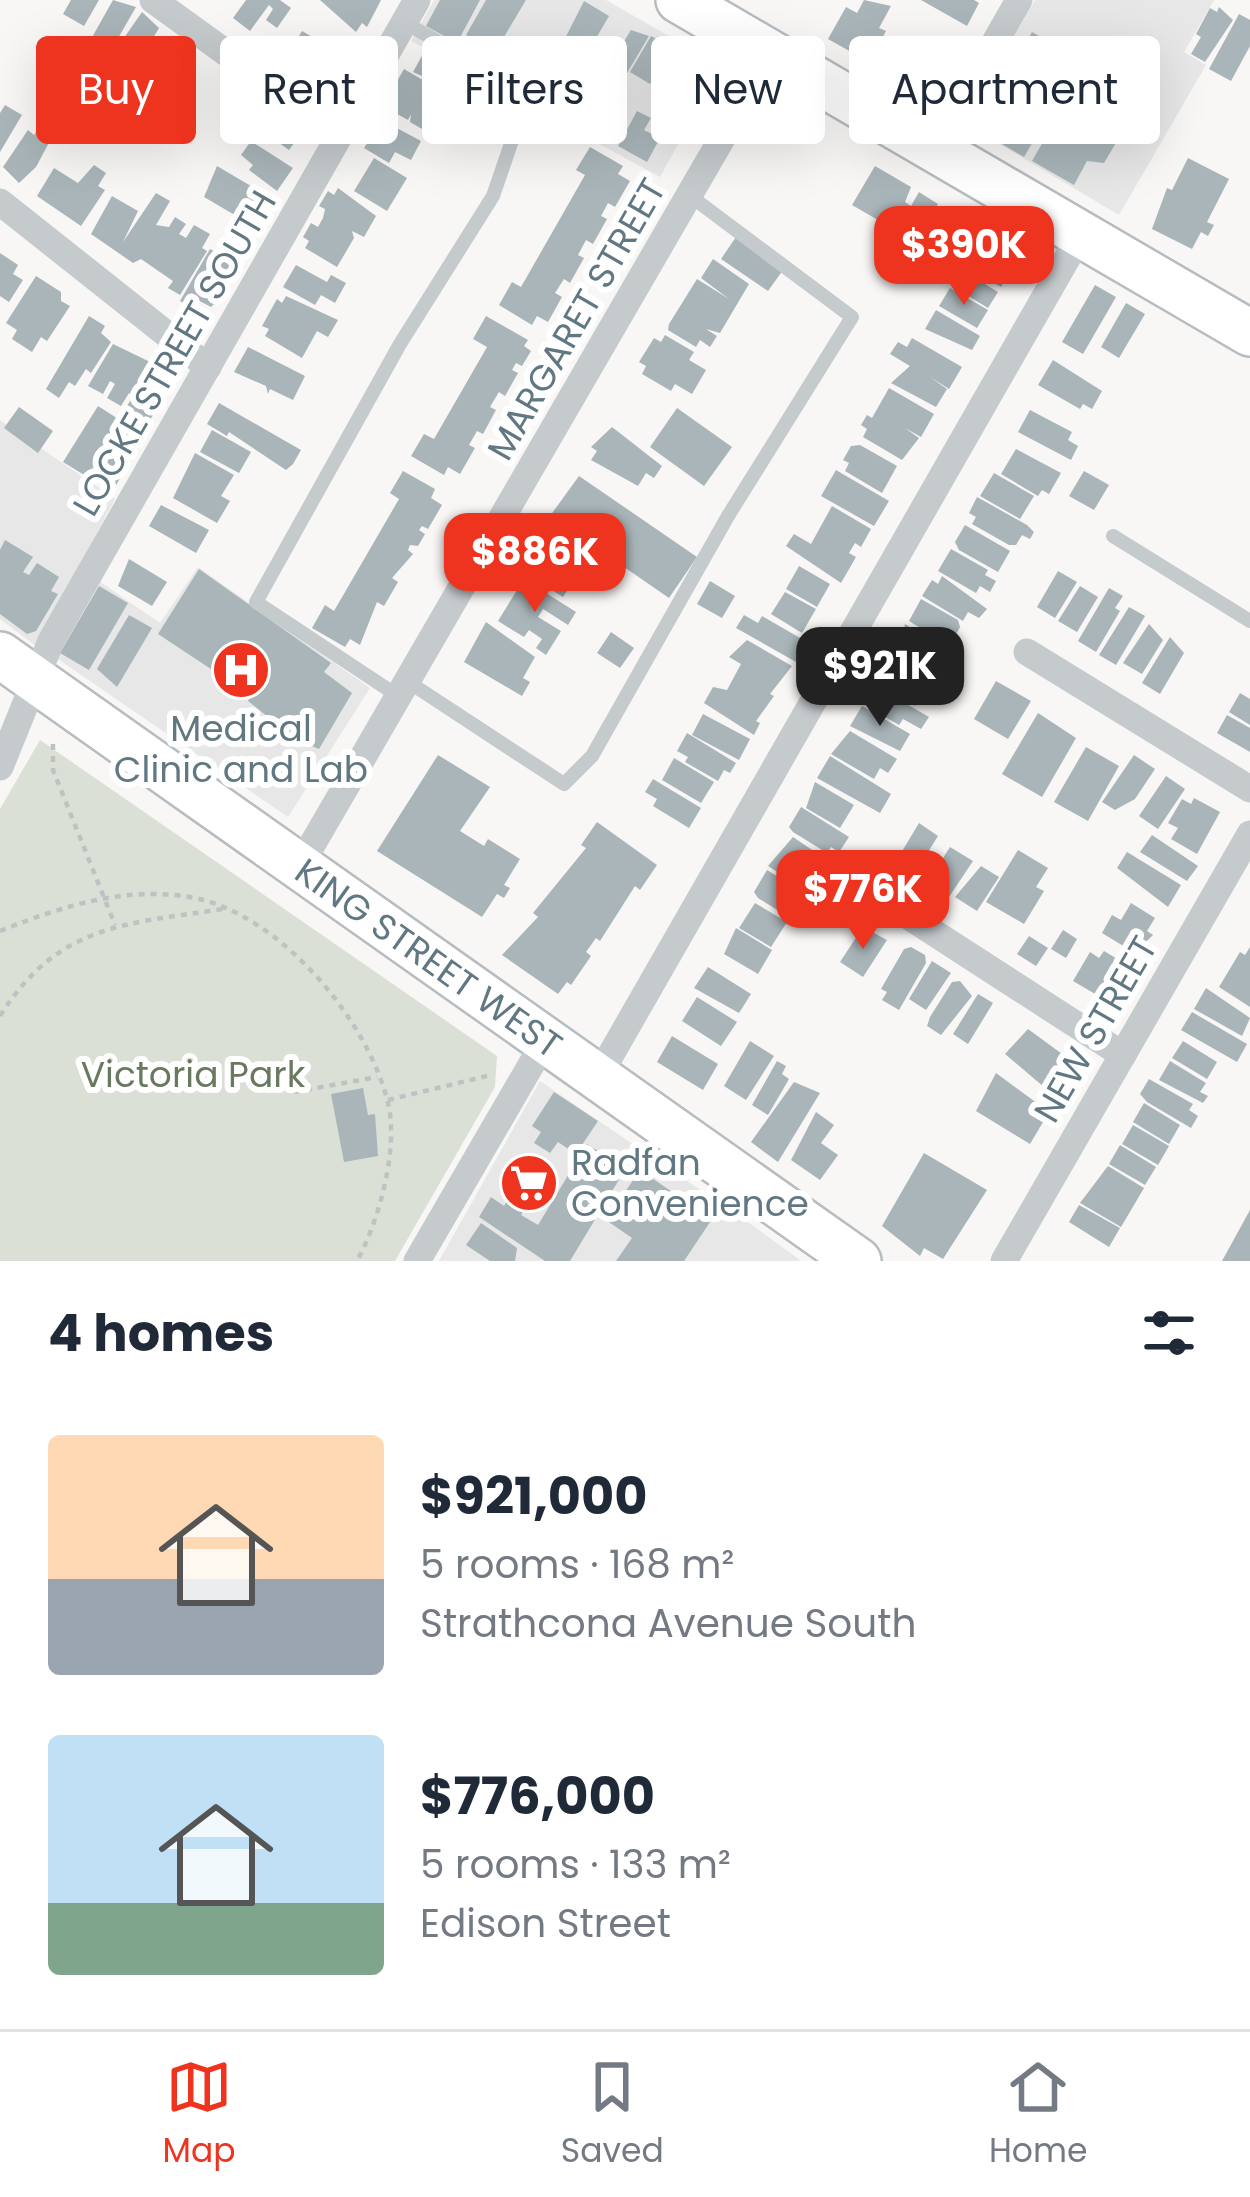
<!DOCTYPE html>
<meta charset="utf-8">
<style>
:root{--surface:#fff;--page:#f2f2f3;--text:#1f2937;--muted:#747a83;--line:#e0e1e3;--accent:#ee341e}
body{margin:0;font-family:Poppins,sans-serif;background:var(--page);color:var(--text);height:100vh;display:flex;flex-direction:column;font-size:45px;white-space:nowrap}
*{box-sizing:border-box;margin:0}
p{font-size:39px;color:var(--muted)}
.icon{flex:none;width:66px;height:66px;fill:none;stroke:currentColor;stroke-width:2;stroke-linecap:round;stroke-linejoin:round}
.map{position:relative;height:1261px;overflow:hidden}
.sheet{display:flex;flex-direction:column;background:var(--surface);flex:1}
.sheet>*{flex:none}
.guide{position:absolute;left:36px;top:36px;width:1179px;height:108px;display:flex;gap:24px}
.price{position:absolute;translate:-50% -102px;padding:0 27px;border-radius:24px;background:var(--accent);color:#fff;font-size:39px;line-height:78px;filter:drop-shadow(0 3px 6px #0008)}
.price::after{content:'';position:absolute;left:50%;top:72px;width:36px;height:27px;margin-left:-18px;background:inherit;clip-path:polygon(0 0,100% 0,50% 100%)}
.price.current{background:#222;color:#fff}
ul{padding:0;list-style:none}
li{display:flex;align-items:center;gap:36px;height:300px;padding:0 48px}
li span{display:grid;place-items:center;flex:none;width:336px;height:240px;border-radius:12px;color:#555}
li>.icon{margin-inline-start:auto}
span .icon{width:144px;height:144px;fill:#fffc;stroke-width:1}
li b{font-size:51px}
h2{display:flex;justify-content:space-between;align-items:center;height:144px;padding:0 48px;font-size:51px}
.chip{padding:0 42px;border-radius:12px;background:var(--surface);box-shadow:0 12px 48px #0002;font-size:42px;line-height:108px}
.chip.current{background:var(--accent);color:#fff}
.dock{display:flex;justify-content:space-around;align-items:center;height:168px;border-top:3px solid var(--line);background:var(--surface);font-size:33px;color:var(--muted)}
.dock a{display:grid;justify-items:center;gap:6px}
.dock .current{color:var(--accent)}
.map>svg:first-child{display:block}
.built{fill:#e6e7e6}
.green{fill:#dae0d5}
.building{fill:#a9b5b9}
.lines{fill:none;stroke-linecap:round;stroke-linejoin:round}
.primary-casing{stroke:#b6bcbf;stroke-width:50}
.path{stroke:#bec2c3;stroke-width:4.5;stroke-dasharray:6 6;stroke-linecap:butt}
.lane{stroke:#c5cacd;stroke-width:14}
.street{stroke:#c5cacd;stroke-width:27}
.primary{stroke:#fff;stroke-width:45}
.labels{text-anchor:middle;stroke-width:12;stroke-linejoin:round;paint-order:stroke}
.street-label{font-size:36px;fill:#617882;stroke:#fff}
.poi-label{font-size:36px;fill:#617882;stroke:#fff}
.park-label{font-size:36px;fill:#687960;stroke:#fff}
</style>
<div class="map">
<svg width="1250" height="1261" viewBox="0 0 1250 1261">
<rect width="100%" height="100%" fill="#f8f7f5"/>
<g class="built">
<polygon points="434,0 606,0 721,66 660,177 411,41"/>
<polygon points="1035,0 1214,0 1184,52 1206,65 1119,215 964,123"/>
<polygon points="0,420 115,499 36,646 0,619"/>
<polygon points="198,567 370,688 288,817 52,655 99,581 160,623"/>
<polygon points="540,1081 752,1225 801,1261 439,1261"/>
</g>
<polygon class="green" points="40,740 497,1056 495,1087 395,1261 0,1261 0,809"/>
<g class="building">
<polygon points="71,0 99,0 84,26 63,14"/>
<polygon points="113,0 136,7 102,66 88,57 92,51 86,48"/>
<polygon points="246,0 280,0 291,8 277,28 266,20 273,9 269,5 250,31 233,18"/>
<polygon points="320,0 381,0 367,27 362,23 356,32"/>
<polygon points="440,0 480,0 457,43 426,26"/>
<polygon points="486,0 526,0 495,52 466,35"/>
<polygon points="864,0 891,6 879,28 886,31 869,62 828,39 846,7 857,13"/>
<polygon points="921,0 974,0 979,3 967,26"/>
<polygon points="584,1 609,16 568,86 547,74"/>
<polygon points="1219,7 1233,20 1205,62 1191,54 1201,37 1196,34 1210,8 1217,12"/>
<polygon points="142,12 159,28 147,48 139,43 125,66 117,61 123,51 117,48"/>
<polygon points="1239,14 1250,20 1250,46 1231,81 1209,69"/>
<polygon points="631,30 649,36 627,73 611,63"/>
<polygon points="302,31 321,42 317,49 345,65 328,93 293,72 298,63 306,63 289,53"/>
<polygon points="1032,32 1081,60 1024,157 976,129"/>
<polygon points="651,36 671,47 650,84 630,72"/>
<polygon points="912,37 939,51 933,61 943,67 927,97 880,71 896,42 906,48"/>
<polygon points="170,42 190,53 162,99 149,91"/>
<polygon points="675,46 709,64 713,76 693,111 672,100 668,108 651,89"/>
<polygon points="424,52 471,79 462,94 413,72"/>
<polygon points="404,69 440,90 437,95 452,103 434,136 410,122 411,114 408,120 383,106"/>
<polygon points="265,98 307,125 289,150 248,121"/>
<polygon points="1065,104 1120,136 1104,163 1087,161 1074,185 1032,161"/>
<polygon points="5,105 22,115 0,152 0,113"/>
<polygon points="637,111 651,118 644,130 660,138 647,162 618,146"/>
<polygon points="380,119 421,141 411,160 395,152 389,163 364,148 368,142 363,139"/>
<polygon points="39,128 52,137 36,167 19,183 3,167 28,130 34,135"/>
<polygon points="251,141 293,168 277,191 249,170 253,165 241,155"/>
<polygon points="590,147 623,166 618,174 630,181 615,207 608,203 601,216 607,219 593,244 586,240 578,255 584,258 570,283 564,279 555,293 562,297 548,322 537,316 532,325 499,305 512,282 521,287 585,175 576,170"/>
<polygon points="374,158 407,178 387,211 354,191"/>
<polygon points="1188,158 1229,179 1207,222 1214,225 1208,236 1201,232 1192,249 1152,229 1167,188 1172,190"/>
<polygon points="94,165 106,173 98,186 105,190 81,226 37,196 54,168 78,183"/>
<polygon points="217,166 266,195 254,216 249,213 245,221 204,197"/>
<polygon points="875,166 911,187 905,202 911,206 919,192 938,204 916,243 896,231 908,212 901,208 890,227 852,205"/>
<polygon points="338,188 376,216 364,237 352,231 354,238 337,267 305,248 309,241 303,237 311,223 318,227 323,218 325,209 319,206 328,191 334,195"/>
<polygon points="156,193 170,201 156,225 169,227 175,217 186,224 179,234 186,238 194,225 210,234 202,248 207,251 180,295 168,288 173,281 141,259 133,263 91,234 112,196 138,211 123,242"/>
<polygon points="997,226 1033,246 1018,272 982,251"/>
<polygon points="736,237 783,270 768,291 721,259"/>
<polygon points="210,249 236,263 226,279 230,288 211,307 194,298 189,306 180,301"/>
<polygon points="974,250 1010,271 1001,287 965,266"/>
<polygon points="0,253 18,265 13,274 23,280 9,302 0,296"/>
<polygon points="713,259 749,284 720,333 706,329 717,336 710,347 700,340 696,347 668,330 669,324 697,279 729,299 701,278"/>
<polygon points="296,265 327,282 331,275 346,283 335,303 321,295 315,305 283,287"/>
<polygon points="962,270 998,292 988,308 952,286"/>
<polygon points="36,276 61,292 61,301 70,306 47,341 41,337 32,352 12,339 17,330 6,323"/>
<polygon points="1095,285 1116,297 1083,354 1062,342"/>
<polygon points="950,288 988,310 977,328 939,306"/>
<polygon points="286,296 338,320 328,337 317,331 302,358 265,336 269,329 262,326 277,299 282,303"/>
<polygon points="1126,303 1145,314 1119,358 1101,347"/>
<polygon points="936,310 980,336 972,350 925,329"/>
<polygon points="89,316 105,326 101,333 111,342 91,373 86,369 75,386 69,382 59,398 46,389"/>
<polygon points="486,316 528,340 524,346 531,351 522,366 516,363 512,370 518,373 505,396 499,392 490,407 496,410 483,434 477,431 469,445 475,448 460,474 448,467 444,475 411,456 424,434 434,439 487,347 473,339"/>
<polygon points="665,335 694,352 689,360 706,370 692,394 675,384 671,391 642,374 646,366 639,362 654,338 661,342"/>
<polygon points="912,338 962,367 949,389 930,377 947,389 936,407 891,383 910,366 890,354 898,342 907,347"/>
<polygon points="113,344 177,375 147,425 124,411 133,396 129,393 121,406 107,398 115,384 110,381 103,394 88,386"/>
<polygon points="248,347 305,376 293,400 270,389 268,394 266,386 234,372"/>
<polygon points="1053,360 1102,391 1092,409 1083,404 1080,409 1038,385"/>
<polygon points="889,388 934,414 921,437 905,428 919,438 902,460 863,437 867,429 861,425 867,415 872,418"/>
<polygon points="219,403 301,450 293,464 286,470 229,432 227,436 207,424"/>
<polygon points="98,406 145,436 112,492 63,462"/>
<polygon points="19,407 53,431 38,453 4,428"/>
<polygon points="677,408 732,447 704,486 650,447"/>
<polygon points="1030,410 1072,432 1068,440 1078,446 1071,460 1018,432"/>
<polygon points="612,427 662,466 654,478 646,473 638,486 591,460 597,451 591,447"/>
<polygon points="212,430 251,452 239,473 200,452"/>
<polygon points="860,445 897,466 882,493 845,471 849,463 843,460 851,446"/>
<polygon points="1016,449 1061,473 1049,494 1042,490 1038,496 1001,474"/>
<polygon points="195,453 234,475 221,496 230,501 217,523 173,498"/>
<polygon points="836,470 889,501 874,526 821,496"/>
<polygon points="403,471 435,489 431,498 442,505 428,529 422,526 419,530 425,534 418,546 410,545 408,550 413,554 392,578 398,582 384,606 377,602 360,645 350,639 345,647 312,628 325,605 334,611 399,499 390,493"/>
<polygon points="1084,471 1109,485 1094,510 1069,496"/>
<polygon points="994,473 1034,496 1020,519 980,496"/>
<polygon points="579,476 697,557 669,598 550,516"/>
<polygon points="977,497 1027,525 1034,532 1030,539 1022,535 1016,545 1009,545 972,524 976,517 969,513"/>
<polygon points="161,505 209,530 196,553 149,526"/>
<polygon points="832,506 871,529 861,547 855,543 849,553 856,557 841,583 786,546 794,534 811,544"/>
<polygon points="965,525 1010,551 998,572 959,550 955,542"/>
<polygon points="551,536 587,559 563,597 526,574"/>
<polygon points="5,540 33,557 23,572 29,575 37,563 59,577 51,591 58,594 36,631 27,634 0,614 0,550"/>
<polygon points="951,549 988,570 985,575 996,581 990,592 980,586 976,593 938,571"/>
<polygon points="129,559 167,582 152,606 118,586"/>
<polygon points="799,566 830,584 817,607 786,589"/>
<polygon points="199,569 331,663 324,672 352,693 319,749 297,740 248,701 255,689 227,671 223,677 158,634"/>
<polygon points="1058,571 1077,582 1055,618 1037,607"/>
<polygon points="942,576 987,609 979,618 968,612 963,621 922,596 932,580 938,584"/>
<polygon points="524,579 576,612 568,625 543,609 538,617 561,631 546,655 536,648 542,639 529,630 524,637 498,621"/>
<polygon points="710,581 735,596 722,618 697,604"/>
<polygon points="99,586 128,603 89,670 60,653"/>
<polygon points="1080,586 1098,597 1077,632 1058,621"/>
<polygon points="1109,588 1123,596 1115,608 1120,611 1096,652 1078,641"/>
<polygon points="785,592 816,609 802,633 771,614"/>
<polygon points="921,599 958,620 960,627 950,646 909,621"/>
<polygon points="1129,607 1145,616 1116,665 1099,655"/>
<polygon points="129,615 152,628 117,687 97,669"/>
<polygon points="744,615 758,623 762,616 807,642 796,662 736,628"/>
<polygon points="486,622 535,657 523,678 530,682 522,696 464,662"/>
<polygon points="905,624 951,653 945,663 938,659 930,673 898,654"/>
<polygon points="1149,624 1163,640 1142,674 1123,663"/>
<polygon points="611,632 634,648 620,668 597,653"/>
<polygon points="1170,637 1184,653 1160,694 1142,683"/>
<polygon points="747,640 792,666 770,694 774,696 756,721 760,723 754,735 704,703 713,687 727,690 741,664 729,657"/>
<polygon points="891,656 931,678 915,706 875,683"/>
<polygon points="996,681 1031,701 1008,739 974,719"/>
<polygon points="874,685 929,717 921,729 903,719 899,725 863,704"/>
<polygon points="1240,693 1250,699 1250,725 1229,712"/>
<polygon points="862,706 910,734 900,751 850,726"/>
<polygon points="1038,713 1076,738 1042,797 1002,774"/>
<polygon points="703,714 750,739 739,760 692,735"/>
<polygon points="1227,715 1250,728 1250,752 1217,733"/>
<polygon points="850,731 897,759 888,773 880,768 874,779 831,754"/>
<polygon points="687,733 736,763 730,773 724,770 718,781 685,762 688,757 677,751"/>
<polygon points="1086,747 1119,766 1088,821 1054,802"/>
<polygon points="438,755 490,787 460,831 484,846 488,839 520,859 504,885 510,888 504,898 497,894 482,917 377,851"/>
<polygon points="1134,755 1155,769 1135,799 1115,810 1102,802"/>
<polygon points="830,756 891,794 880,813 817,778"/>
<polygon points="674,758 714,782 701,803 662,780"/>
<polygon points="1166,776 1185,789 1158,829 1139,816"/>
<polygon points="653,779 701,808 689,828 653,806 657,799 645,792"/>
<polygon points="815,782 854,805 840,828 806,808"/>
<polygon points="1194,798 1220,812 1197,854 1171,839 1178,828 1168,823 1182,799 1191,804"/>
<polygon points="801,807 849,837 839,852 831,847 827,853 793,832 789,827"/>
<polygon points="597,822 657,865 640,890 635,886 600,941 596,938 586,952 591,956 571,985 567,982 558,994 502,955 538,917 533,913 586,848 581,845"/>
<polygon points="919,823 938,836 913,876 895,863"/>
<polygon points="1152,835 1198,866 1187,881 1140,852"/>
<polygon points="793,837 821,856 801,887 768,866"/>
<polygon points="950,847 973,861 949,897 929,880"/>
<polygon points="1018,850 1048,868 1036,887 1044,891 1024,924 986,902"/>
<polygon points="1127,852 1181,885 1168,907 1117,868"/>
<polygon points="981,866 999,877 977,911 955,897"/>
<polygon points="767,870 832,909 823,924 798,909 792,919 758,898 754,892"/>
<polygon points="755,903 787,922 771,947 739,928"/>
<polygon points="1131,903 1155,918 1147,931 1153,935 1135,953 1102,933 1112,915 1121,920"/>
<polygon points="863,927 887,940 863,977 840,962"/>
<polygon points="736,928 772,950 758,974 724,954"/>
<polygon points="1063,930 1077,939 1066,958 1051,949"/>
<polygon points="1029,936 1048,948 1036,966 1017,954"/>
<polygon points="911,947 925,955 926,963 899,1010 882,1000 887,992 881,989 904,949"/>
<polygon points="1250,947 1250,1007 1219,987 1240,952 1245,955"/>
<polygon points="1104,951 1134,969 1124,986 1119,982 1124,988 1114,1005 1073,981 1090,952 1099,958"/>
<polygon points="932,961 951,973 926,1010 909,999"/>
<polygon points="708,967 751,994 739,1013 694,988"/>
<polygon points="960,981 972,996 941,1035 927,1026 930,1017 952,982"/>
<polygon points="1206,988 1250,1018 1242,1036 1194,1009"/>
<polygon points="978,994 993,1003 968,1044 953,1034"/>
<polygon points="697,997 737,1022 721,1046 682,1021"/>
<polygon points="1192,1012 1247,1044 1237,1062 1181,1030"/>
<polygon points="1028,1029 1073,1062 1051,1093 1005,1054"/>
<polygon points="672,1036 718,1064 703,1090 657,1062"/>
<polygon points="750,1041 774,1056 746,1100 724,1086"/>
<polygon points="1183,1041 1217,1062 1207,1079 1172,1058"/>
<polygon points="777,1061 786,1066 782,1074 789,1079 768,1115 752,1105"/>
<polygon points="1170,1061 1206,1083 1200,1092 1208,1096 1203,1103 1159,1080"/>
<polygon points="996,1073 1049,1112 1030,1144 976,1111"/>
<polygon points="1149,1079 1193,1104 1189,1110 1198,1116 1191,1128 1147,1102 1140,1094"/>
<polygon points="794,1082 820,1093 778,1162 751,1142"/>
<polygon points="363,1088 368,1115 375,1114 378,1156 344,1162 331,1094"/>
<polygon points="554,1092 598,1121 576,1154 558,1142 550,1153 534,1143 541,1132 532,1126"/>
<polygon points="1144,1103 1180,1125 1169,1144 1133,1122"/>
<polygon points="816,1112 834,1125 821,1143 838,1155 820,1180 791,1160"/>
<polygon points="1133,1125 1169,1146 1158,1165 1122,1144"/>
<polygon points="587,1144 626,1168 570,1261 545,1261 479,1217 491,1197 504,1206 523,1175 540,1185 521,1215 538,1225"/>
<polygon points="1120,1145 1156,1167 1145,1185 1109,1164"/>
<polygon points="924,1153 987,1190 943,1259 924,1248 920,1256 882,1226"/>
<polygon points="1108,1166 1144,1188 1121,1227 1080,1203"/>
<polygon points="640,1170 712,1219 684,1261 616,1261 632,1238 606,1220"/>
<polygon points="1079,1205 1120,1228 1109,1247 1069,1222"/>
<polygon points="1250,1210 1250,1261 1222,1261"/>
<polygon points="481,1223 517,1248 515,1261 490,1261 466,1245"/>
</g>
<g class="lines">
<defs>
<g id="primary">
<polyline points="679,0 1250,333"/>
<path id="s1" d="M0,655L858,1261"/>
</g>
</defs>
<use href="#primary" class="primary-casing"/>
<g class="path">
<polyline points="53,744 53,770 115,925"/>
<path d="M0,931C63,906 126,885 195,898C281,916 368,1020 388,1103C399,1148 379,1221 357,1261"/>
<path d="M0,1016C58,924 125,924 223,909"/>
<polyline points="294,1092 377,1077"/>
<polyline points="388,1100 487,1076"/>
</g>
<g class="lane">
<polyline points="1113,536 1250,621"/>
<polyline points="407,681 564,784 592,756 728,516 852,317 689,195"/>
<polyline points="398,696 256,602 400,344 493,196 528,94 404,22"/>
</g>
<g class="street">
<polyline points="153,0 340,135"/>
<polyline points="935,147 1019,0"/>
<polyline points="0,202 208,367"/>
<polyline points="1027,652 1250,789"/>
<polyline points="0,767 51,641 417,0"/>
<polyline points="298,869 771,54"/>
<polyline points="888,903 1123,1055"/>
<polyline points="598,1077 1081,234"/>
<polyline points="417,1261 545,1041"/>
<polyline points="1004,1261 1250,834"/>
</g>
<use href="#primary" class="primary"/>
</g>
<defs>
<symbol id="hospital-disc" viewBox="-11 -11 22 22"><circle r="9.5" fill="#ee341e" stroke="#fff"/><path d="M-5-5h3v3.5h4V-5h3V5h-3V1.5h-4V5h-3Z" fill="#fff"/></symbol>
<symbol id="supermarket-disc" viewBox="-11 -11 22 22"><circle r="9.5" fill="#ee341e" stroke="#fff"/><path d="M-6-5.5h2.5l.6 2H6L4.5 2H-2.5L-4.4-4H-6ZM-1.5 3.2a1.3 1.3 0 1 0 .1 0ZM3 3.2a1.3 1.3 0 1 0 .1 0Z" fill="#fff"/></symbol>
</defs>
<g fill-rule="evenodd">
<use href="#hospital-disc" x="208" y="637" width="66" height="66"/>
<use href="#supermarket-disc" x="496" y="1150" width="66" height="66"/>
</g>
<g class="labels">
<g class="street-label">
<text transform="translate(576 319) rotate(-60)" y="13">MARGARET STREET</text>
<text transform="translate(174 353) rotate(-60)" y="13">LOCKE STREET SOUTH</text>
<text dy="13" stroke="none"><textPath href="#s1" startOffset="525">KING STREET WEST</textPath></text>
<text transform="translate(1095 1029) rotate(-60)" y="13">NEW STREET</text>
</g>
<g class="poi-label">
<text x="241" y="741">Medical<tspan x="241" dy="41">Clinic and Lab</tspan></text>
<text x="571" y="1175" text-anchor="start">Radfan<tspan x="571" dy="41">Convenience</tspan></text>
</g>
<g class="park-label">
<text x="193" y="1087">Victoria Park</text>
</g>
</g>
</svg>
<b class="price" style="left:964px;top:308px">$390K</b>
<b class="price" style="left:535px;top:615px">$886K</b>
<b class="price current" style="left:880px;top:729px">$921K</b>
<b class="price" style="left:863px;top:952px">$776K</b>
<div class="guide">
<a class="chip current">Buy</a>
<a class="chip">Rent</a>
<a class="chip">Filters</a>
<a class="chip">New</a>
<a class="chip">Apartment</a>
</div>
</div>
<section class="sheet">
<h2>4 homes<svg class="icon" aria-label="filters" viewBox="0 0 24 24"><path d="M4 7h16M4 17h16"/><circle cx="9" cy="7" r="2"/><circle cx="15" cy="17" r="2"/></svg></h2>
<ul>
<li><span style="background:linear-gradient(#ffd9b3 60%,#9aa5b1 0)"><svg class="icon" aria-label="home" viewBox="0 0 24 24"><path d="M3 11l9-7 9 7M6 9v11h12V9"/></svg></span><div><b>$921,000</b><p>5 rooms · 168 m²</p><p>Strathcona Avenue South</p></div></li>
<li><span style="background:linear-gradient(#bfe0f5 70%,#7fa58c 0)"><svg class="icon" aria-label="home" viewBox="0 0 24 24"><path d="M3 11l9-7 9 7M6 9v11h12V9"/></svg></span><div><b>$776,000</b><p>5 rooms · 133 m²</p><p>Edison Street</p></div></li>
</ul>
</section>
<nav class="dock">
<a class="current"><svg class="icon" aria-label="map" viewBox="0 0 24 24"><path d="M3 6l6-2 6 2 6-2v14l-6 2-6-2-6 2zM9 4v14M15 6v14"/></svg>Map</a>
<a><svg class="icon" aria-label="saved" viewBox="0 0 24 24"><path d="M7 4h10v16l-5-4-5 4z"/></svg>Saved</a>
<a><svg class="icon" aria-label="home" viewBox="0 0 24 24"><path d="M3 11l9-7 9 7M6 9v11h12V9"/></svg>Home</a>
</nav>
